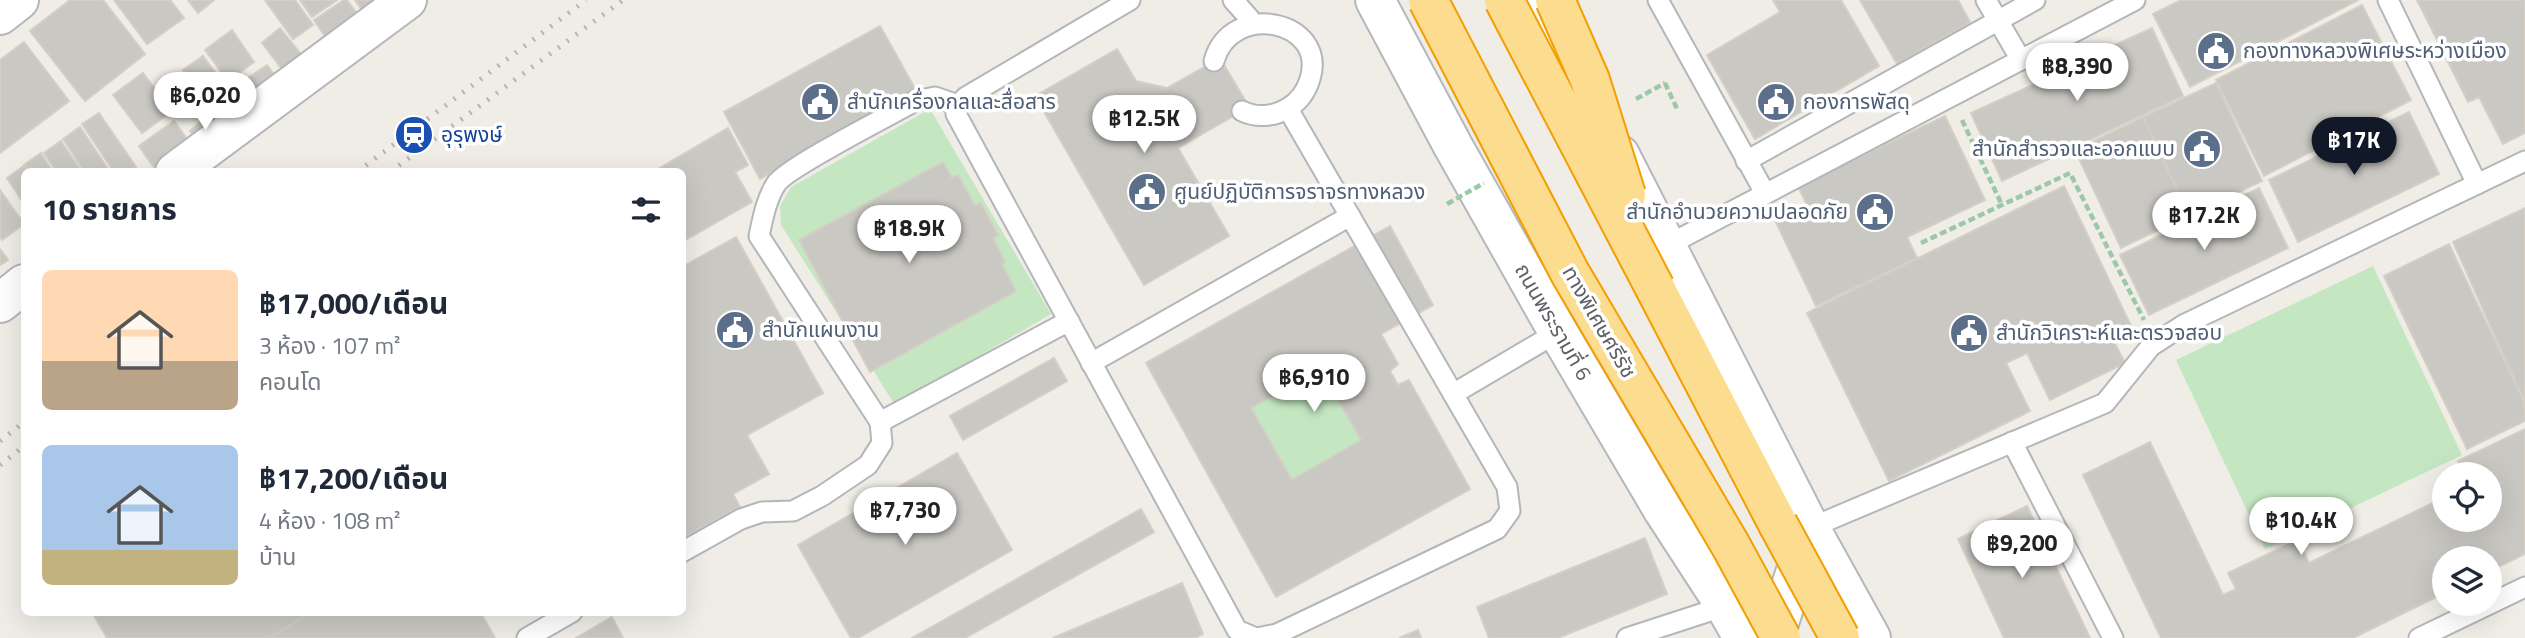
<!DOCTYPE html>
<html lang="th">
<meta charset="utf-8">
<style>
:root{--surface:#fff;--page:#f2f2f3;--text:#1f2937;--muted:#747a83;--accent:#111827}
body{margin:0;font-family:"Titillium Web","Noto Sans Thai",sans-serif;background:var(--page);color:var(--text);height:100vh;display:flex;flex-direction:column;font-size:26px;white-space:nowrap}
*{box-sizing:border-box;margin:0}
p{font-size:23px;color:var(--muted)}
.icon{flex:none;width:38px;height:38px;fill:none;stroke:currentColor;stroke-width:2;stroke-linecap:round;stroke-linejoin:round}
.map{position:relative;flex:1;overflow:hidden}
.panel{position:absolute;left:21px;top:168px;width:665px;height:448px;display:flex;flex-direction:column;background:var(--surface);border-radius:10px;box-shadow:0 7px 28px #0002}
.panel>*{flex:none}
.tools{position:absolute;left:2432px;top:462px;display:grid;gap:14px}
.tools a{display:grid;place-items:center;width:70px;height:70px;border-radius:50%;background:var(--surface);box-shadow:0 7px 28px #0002;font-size:35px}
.price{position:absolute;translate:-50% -60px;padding:0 16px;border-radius:24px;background:#fff;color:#222;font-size:23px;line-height:46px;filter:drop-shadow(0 2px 4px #0008)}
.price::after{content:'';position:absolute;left:50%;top:42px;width:21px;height:16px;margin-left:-10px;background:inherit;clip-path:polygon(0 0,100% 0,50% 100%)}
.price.on{background:var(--accent);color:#fff}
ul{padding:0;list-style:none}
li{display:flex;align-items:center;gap:21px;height:175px;padding:0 21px}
li span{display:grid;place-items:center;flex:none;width:196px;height:140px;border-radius:10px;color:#555}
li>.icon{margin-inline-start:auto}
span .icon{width:84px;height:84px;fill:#fffc;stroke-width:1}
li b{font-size:30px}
h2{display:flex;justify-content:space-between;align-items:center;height:84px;padding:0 21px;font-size:30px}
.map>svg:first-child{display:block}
.green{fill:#c4e7c2}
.building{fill:#cac8c3;stroke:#d4cec4;stroke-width:2;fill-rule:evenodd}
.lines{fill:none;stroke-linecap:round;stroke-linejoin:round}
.lane-casing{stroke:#b3b6ba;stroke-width:23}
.street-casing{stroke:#b3b6ba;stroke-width:42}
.secondary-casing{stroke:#b4b8bd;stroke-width:42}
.highway-casing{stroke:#f49e01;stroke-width:42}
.path{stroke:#9bc8a6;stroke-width:4.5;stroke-dasharray:7 3.5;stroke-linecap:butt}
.lane{stroke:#fff;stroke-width:19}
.street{stroke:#fff;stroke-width:38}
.secondary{stroke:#fff;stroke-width:38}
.highway{stroke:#fcdc8f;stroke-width:38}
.rail{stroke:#b4b5b6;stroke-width:5;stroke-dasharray:2 9;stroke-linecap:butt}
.highway-bridge-casing{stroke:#f49e01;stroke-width:42;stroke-linecap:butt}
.path-bridge{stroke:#9bc8a6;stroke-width:4.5;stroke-dasharray:7 3.5;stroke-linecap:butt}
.highway-bridge{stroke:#fcdc8f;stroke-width:38}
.labels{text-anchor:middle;stroke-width:7;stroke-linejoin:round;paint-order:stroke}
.service-label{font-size:21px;fill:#4e5e75;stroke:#fff;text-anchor:start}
.transit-label{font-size:21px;fill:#164399;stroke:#fff;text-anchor:start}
.street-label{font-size:21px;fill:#5d6166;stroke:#fff}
</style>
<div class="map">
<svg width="2525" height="638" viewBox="0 0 2525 638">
<rect width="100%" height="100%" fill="#efede6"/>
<g class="green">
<polygon points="930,109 1051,314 895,405 781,225 780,206 791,187"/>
<polygon points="2373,266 2462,455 2265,549 2176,360"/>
<polygon points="1320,368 1361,440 1292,480 1251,408"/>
</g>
<g class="building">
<polygon points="70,0 103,0 145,54 85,101 30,31"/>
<polygon points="114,0 170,0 184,18 147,44"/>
<polygon points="188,0 214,0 198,13"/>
<polygon points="265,0 295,0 313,25 293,39"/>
<polygon points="300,0 337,0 312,17"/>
<polygon points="344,0 347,0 365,25 333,48 314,20"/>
<polygon points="355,0 385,0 369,20"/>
<polygon points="1773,0 1841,0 1879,66 1755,139 1707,55 1780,12"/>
<polygon points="1860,0 1958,0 1970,22 1897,64"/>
<polygon points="2181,0 2358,0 2190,87 2153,14"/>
<polygon points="2417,0 2525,0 2525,133 2503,144 2479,97 2468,102"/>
<polygon points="2362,5 2411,100 2264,176 2216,80"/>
<polygon points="880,26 917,92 760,179 724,112"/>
<polygon points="280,28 304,58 285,73 262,43"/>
<polygon points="2152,28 2183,96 2002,181 1971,113 2063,71 2058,61 2089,46 2093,55"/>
<polygon points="232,30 254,62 228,81 205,50"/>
<polygon points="24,42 69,101 0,153 0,60"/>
<polygon points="1117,49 1136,81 1167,88 1220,58 1249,107 1178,148 1229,236 1144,285 1035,96"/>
<polygon points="203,56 226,87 207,101 183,70"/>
<polygon points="267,65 281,84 250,107 235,87"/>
<polygon points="143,73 172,111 142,133 113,95"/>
<polygon points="2216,83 2262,181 2189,215 2143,117"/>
<polygon points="230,96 242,112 225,125 212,109"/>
<polygon points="2409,112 2439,174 2298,242 2269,180"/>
<polygon points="99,113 136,167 129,172 114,172 82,124"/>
<polygon points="1945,116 1985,200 1907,237 1917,258 1816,306 1775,220 1807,205 1798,186"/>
<polygon points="207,117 219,134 202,147 190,131"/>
<polygon points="2143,117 2189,215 2121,248 2075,150"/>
<polygon points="174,121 190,143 155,169 139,146"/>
<polygon points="80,127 110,172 85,172 63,139"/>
<polygon points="728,128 748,165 735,172 752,202 682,242 682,172 653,172"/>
<polygon points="61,141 82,172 57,172 44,153"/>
<polygon points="41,153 53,172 29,172 24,165"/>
<polygon points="943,162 952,178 958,175 975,206 981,203 998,235 993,238 1005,262 1002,264 1016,291 870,372 799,240"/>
<polygon points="24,166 28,172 24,172 24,204 7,178"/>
<polygon points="2064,186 2132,328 2112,338 2125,363 2050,400 2027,353 2006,363 2030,411 1889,481 1807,313"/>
<polygon points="2259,188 2288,248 2149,315 2120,255"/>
<polygon points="0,190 24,224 2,240 0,236"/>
<polygon points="2525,208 2525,403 2453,242"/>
<path d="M1390,226L1433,305L1381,334L1398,364L1390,371L1398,385L1409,380L1470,489L1276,597L1146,363ZM1320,368L1361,440L1292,480L1251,408Z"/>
<polygon points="736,237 823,393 747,435 769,474 733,494 740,507 682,538 682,267"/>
<polygon points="2449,244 2525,404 2525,421 2467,449 2384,276"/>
<polygon points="0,249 8,260 0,265"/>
<polygon points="1054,358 1067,381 963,440 950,416"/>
<polygon points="2525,429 2525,554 2490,571 2490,558 2445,558 2445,593 2353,638 2161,638 2083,475 2150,442 2223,595 2236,589 2228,573 2298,540 2309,563 2445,497 2445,520 2490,520 2490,474 2463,474 2458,461"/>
<polygon points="957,453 1012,550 858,638 851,638 798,545"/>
<polygon points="2027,506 2090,638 2004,638 1958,539"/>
<polygon points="1141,509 1154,532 965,638 912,638"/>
<polygon points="1645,538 1667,594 1558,638 1489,638 1477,607"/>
<polygon points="1182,583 1203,634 1195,638 1053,638"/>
<polygon points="92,612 312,612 269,638 107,638"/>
<polygon points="312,612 480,612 495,638 269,638"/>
<polygon points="612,617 623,638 576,638"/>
<polygon points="1418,630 1421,638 1399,638"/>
</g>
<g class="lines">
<defs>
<g id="lane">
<polyline points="1130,0 966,97 958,105 956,114 1237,630 1256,638"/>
<polyline points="1233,0 1250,19"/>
<polyline points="1658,0 1765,193"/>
<polyline points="1986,0 2021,60"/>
<polyline points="2388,0 2477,184"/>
<path d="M1214,61C1231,0 1328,20 1310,79C1306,92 1300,101 1288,108C1274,117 1256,118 1242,111"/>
<path d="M958,105L935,97L915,101C891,115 787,167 776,184C766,200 763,218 759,236L880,422L1069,321"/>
<polyline points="1746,161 2035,0"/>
<polyline points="1666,246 2135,0"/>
<polyline points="1091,363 1350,216"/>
<polyline points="1453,394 1558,332"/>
<polyline points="2012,442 2113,638"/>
<polyline points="1810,528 2105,403 2151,346 2185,324 2525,161"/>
<polyline points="682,552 741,519 762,512 793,511 822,496 868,465 882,443 880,422"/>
<polyline points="527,638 572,612"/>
<polyline points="1257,638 1277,634 1497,529 1510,511 1507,487 1288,109"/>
<polyline points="1627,638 1713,610 1724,604"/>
<polyline points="2419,638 2525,587"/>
</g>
<g id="street">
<polyline points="0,15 19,0"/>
<polyline points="175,172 407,0"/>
<polyline points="0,303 24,284"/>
</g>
<g id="secondary">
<polyline points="1375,0 1453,146 1558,332 1663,510 1724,604 1743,638"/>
<polyline points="1527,0 1581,91"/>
<polyline points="1620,155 1810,528 1871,638"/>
<polyline points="1774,638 1807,537"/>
</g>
<polyline id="highway" points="1655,288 1778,524"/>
</defs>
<use href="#lane" class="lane-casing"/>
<use href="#street" class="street-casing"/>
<use href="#secondary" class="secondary-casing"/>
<use href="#highway" class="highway-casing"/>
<g class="path">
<polyline points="1665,83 1677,109"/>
<polyline points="1962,120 2002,205"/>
<polyline points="1921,243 2070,173 2144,320"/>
</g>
<use href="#lane" class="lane"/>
<use href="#street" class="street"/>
<use href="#secondary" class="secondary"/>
<use href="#highway" class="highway"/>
<g class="rail">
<polyline points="357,172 586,0"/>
<polyline points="390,172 623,0"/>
<polyline points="0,441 24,422"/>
<polyline points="0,465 24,446"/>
</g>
<defs>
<g id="highway-bridge">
<polyline points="1428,0 1570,273 1731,546 1781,638"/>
<polyline points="1504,0 1655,288"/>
<polyline points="1555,0 1590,80 1626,195"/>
<polyline points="1778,524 1840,638"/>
</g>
</defs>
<use href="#highway-bridge" class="highway-bridge-casing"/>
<g class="path-bridge">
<polyline points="1636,99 1665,83"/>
<polyline points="1447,204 1484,183"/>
</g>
<use href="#highway-bridge" class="highway-bridge"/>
</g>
<defs>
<symbol id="civic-disc" viewBox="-11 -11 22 22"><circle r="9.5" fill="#5c6f8a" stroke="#fff"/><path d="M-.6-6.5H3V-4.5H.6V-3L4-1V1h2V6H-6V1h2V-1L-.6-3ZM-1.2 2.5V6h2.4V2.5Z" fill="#fff"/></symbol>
<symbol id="station-disc" viewBox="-11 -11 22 22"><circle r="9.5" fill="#1a4fb4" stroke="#fff"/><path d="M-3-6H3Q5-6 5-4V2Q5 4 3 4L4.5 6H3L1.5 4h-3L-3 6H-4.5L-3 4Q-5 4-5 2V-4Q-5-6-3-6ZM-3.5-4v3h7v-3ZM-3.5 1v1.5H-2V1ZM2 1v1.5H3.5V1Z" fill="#fff"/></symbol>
</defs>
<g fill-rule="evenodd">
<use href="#civic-disc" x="2194" y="29" width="44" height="44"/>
<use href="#civic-disc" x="798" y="80" width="44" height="44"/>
<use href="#civic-disc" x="1754" y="80" width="44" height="44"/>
<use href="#station-disc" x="392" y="113" width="44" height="44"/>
<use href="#civic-disc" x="2180" y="127" width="44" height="44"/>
<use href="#civic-disc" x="1125" y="170" width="44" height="44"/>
<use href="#civic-disc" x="1853" y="190" width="44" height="44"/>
<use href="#civic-disc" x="713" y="308" width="44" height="44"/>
<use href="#civic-disc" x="1947" y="311" width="44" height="44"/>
</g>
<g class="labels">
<g class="service-label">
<text x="2243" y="58">กองทางหลวงพิเศษระหว่างเมือง</text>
<text x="847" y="109">สำนักเครื่องกลและสื่อสาร</text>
<text x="1803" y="109">กองการพัสดุ</text>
<text x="2175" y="156" text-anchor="end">สำนักสำรวจและออกแบบ</text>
<text x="1174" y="199">ศูนย์ปฏิบัติการจราจรทางหลวง</text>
<text x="1848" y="219" text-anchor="end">สำนักอำนวยความปลอดภัย</text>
<text x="762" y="337">สำนักแผนงาน</text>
<text x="1996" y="340">สำนักวิเคราะห์และตรวจสอบ</text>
</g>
<g class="transit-label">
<text x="441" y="142">อุรุพงษ์</text>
</g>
<g class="street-label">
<text transform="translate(1553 322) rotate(60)" y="7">ถนนพระรามที่ 6</text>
<text transform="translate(1599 322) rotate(60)" y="7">ทางพิเศษศรีรัช</text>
</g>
</g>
</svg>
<div class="tools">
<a><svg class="icon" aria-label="locate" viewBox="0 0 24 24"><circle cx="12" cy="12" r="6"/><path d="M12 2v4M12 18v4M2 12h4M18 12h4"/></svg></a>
<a><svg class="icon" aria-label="layers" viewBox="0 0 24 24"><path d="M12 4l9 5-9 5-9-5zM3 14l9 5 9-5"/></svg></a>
</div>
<b class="price" style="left:2077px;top:103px">฿8,390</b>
<b class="price" style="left:205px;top:132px">฿6,020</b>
<b class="price" style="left:1144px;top:155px">฿12.5K</b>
<b class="price on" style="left:2354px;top:177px">฿17K</b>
<b class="price" style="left:2204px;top:252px">฿17.2K</b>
<b class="price" style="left:909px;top:265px">฿18.9K</b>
<b class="price" style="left:1314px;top:414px">฿6,910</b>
<b class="price" style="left:905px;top:547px">฿7,730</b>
<b class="price" style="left:2301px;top:557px">฿10.4K</b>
<b class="price" style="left:2022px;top:580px">฿9,200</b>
<section class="panel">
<h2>10 รายการ<svg class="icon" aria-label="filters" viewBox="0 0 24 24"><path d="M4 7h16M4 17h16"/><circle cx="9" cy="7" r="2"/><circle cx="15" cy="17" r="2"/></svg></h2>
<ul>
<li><span style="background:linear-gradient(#ffd9b3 65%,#b9a48a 0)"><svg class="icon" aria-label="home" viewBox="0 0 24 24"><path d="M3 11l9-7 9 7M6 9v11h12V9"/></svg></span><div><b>฿17,000/เดือน</b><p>3 ห้อง · 107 m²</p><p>คอนโด</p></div></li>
<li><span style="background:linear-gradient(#a9c7e8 75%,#c2b280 0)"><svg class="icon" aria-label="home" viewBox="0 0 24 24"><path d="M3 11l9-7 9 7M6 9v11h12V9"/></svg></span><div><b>฿17,200/เดือน</b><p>4 ห้อง · 108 m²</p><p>บ้าน</p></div></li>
</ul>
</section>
</div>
